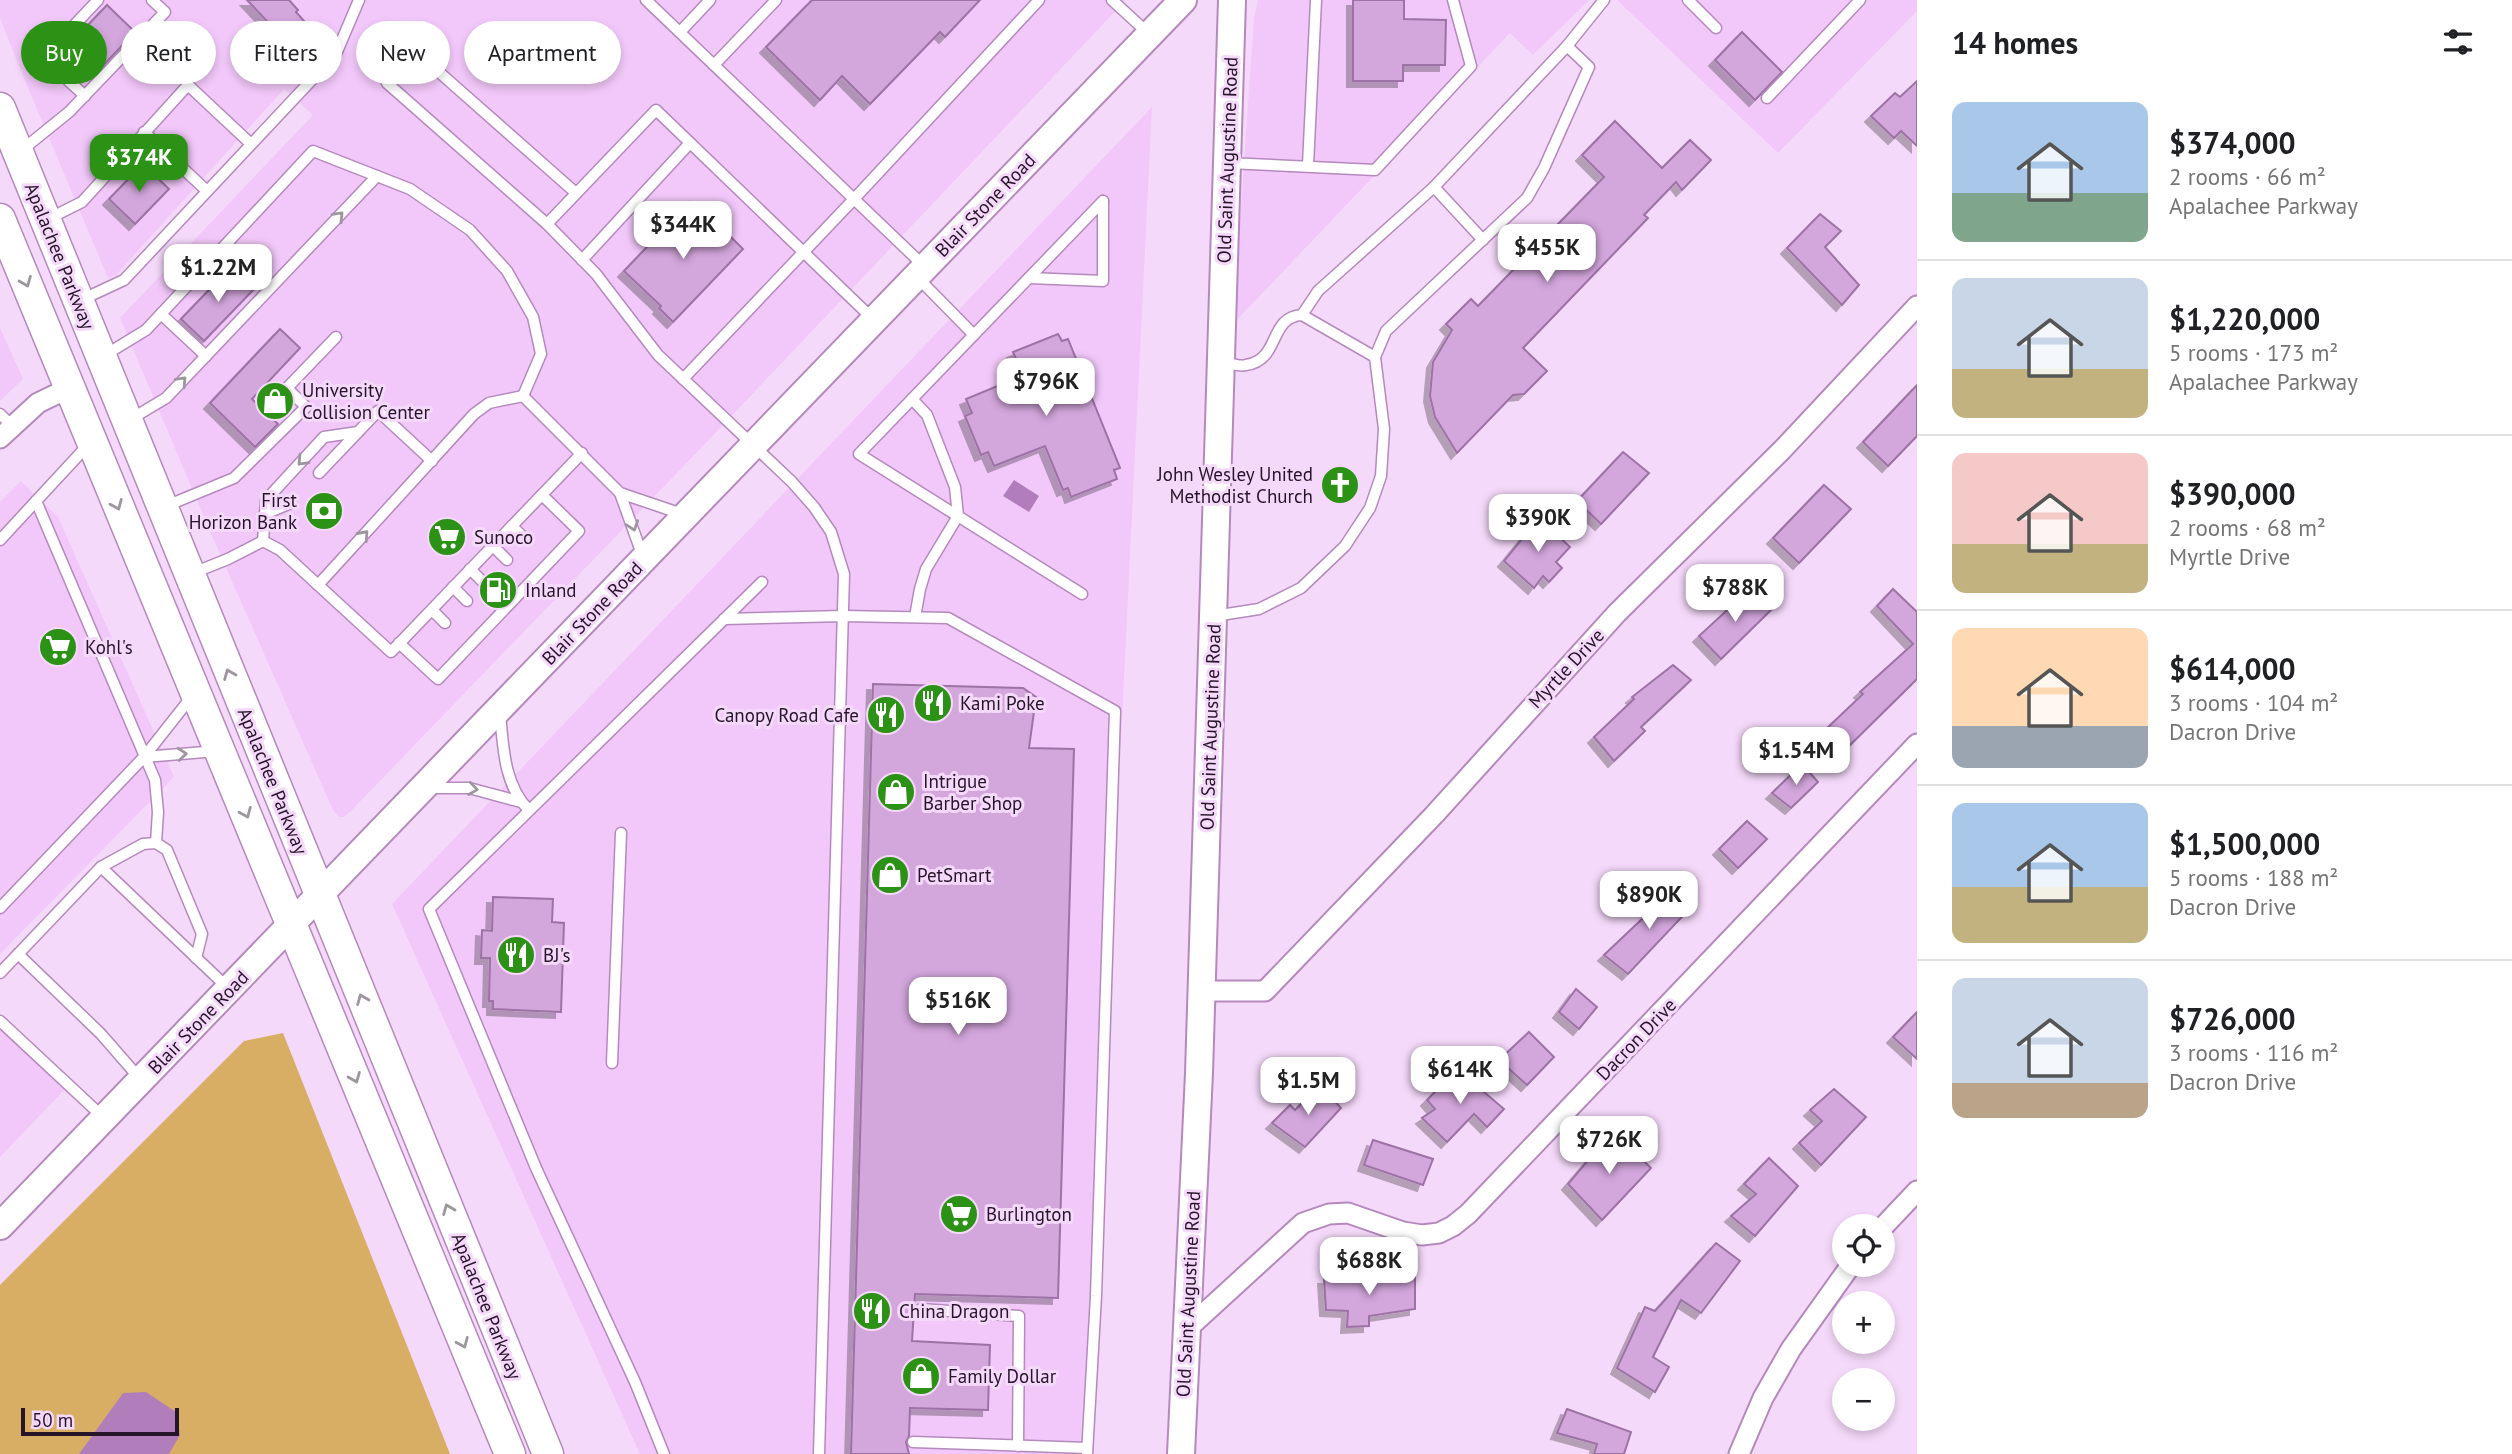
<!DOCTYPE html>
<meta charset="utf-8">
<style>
:root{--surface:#fff;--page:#f6f6f6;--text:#202124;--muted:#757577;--line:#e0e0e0;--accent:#2c9216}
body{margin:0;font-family:"PT Sans",sans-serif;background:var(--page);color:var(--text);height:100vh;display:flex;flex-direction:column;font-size:26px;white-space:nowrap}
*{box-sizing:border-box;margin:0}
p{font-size:23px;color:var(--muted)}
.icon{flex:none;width:38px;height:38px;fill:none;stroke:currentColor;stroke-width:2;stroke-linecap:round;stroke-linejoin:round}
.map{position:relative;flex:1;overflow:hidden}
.panel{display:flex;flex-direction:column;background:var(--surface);width:595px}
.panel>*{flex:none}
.hud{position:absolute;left:21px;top:21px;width:665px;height:63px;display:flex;gap:14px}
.buttons{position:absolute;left:1832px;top:1214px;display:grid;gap:14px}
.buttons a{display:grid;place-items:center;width:63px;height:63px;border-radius:50%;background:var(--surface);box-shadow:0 4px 10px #0003;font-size:35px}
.scale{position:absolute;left:21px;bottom:18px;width:158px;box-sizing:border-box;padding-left:7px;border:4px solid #261529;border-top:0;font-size:19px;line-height:24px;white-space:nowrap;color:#261529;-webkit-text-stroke:5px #f5d9fa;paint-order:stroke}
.price{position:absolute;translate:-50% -60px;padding:0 16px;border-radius:14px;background:#fff;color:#222;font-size:23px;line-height:46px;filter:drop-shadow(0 2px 4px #0008)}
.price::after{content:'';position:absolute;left:50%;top:42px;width:21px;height:16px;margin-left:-10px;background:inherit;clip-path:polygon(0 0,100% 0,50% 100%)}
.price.selected{background:var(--accent);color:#fff}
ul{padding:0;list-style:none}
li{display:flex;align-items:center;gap:21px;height:175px;padding:0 35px}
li+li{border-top:2px solid var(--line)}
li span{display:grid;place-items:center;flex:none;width:196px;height:140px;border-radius:14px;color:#555}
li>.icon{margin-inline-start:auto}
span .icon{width:84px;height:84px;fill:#fffc;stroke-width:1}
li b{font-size:30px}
h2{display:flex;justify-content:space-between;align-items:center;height:84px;padding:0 35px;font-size:30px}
.chip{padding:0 24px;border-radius:32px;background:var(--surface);box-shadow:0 4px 10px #0003;font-size:24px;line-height:63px}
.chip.selected{background:var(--accent);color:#fff}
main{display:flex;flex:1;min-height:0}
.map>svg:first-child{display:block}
.built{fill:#f2c8fa}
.forest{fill:#d7ae64}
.water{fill:#b17ebb}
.building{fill:#d3a6dc;stroke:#9d72a5;stroke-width:2;filter:url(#shadow)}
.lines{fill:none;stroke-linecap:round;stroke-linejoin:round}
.lane-casing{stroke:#b589be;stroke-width:13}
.street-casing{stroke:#b589be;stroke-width:23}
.secondary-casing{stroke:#b589be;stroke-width:30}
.primary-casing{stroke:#b589be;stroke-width:33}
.lane{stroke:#fff;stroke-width:10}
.street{stroke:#fff;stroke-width:19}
.secondary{stroke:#fff;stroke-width:26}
.primary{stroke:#fff;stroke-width:30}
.oneway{stroke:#9d969f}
.labels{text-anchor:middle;stroke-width:6;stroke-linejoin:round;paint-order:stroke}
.street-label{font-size:19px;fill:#261529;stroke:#f5d9fa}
.poi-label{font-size:19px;fill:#261529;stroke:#f5d9fa;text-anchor:start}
</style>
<main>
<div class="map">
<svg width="1917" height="1454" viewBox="0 0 1917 1454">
<defs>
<filter id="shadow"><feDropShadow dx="-6" dy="6" stdDeviation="0" flood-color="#0004"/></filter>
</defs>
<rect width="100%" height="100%" fill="#f5d9fa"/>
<g class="built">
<polygon points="0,0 1126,0 703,446 350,812 344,817 339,817 333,810 212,536 120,318 313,115 284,89 116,275 108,278 23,76 0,18"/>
<polygon points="1258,0 1589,0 1533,55 1510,33 1233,324 1254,18"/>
<polygon points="1617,0 1917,0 1917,11 1778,153"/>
<polygon points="1152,107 1086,1454 640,1454 392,904"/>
<polygon points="0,328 23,379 0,401"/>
<polygon points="21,481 58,517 174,777 0,954 0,502"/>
<polygon points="0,1021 69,1085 0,1157"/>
</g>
<polygon class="forest" points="283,1033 450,1454 0,1454 0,1285 244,1041"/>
<g class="water">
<polygon points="1014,480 1039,496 1029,512 1003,496"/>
<polygon points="146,1392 176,1412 180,1435 169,1454 79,1454 123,1393"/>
</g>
<g class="building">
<polygon points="247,0 289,0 298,10 296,12 319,38 299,55"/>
<polygon points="812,0 980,0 945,37 940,32 870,104 842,76 820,100 766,47"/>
<polygon points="1353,0 1404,0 1404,19 1446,20 1445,65 1403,65 1403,81 1353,81"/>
<polygon points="107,5 135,32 96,73 68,46"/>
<polygon points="1742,32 1782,72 1755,100 1715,60"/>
<polygon points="1917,81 1917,146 1901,131 1894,138 1871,116 1895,93 1900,97"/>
<polygon points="1615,121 1662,168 1690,140 1711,160 1682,190 1676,182 1644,215 1648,218 1523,348 1547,371 1524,394 1513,395 1457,453 1435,417 1430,396 1433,362 1452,330 1446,324 1471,299 1478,306 1604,177 1582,155"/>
<polygon points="143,164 169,189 135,224 109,199"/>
<polygon points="690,202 727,238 729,235 743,249 673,322 659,308 661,306 624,271"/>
<polygon points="1820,214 1841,231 1825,247 1859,285 1842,305 1787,248"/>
<polygon points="232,266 255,288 204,341 181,319"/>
<polygon points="280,329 300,348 252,399 278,424 255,447 210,403"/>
<polygon points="1058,334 1062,341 1068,339 1120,468 1114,470 1117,479 1071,497 1068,488 1063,490 1045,446 994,466 988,452 981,455 965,416 972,413 966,399 1017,378 1011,361 1016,359 1013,352"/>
<polygon points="1917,385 1917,436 1888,466 1863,442"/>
<polygon points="1623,452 1649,473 1601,524 1577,501"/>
<polygon points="1824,485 1851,509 1799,563 1773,538"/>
<polygon points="1539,518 1570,547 1556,562 1562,568 1549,582 1543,576 1534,588 1504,561"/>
<polygon points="1750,589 1772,609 1721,659 1699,636"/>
<polygon points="1893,589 1917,612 1917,679 1839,756 1823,732 1863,694 1860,692 1913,644 1877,606"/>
<polygon points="1673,665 1691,680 1641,727 1645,731 1614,761 1594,737 1634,699 1632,697"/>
<polygon points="873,684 1023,688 1036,697 1029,748 1074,749 1058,1298 915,1294 912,1341 990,1345 988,1410 910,1408 909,1436 906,1442 909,1454 851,1454"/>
<polygon points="1802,764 1818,782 1791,808 1772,793"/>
<polygon points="1747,821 1767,839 1738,868 1719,849"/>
<polygon points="1676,887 1694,904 1628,974 1604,955"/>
<polygon points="493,897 553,899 552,922 564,923 561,1012 493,1009 493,1001 489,1001 490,958 481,958 482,930 492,931"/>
<polygon points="1576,989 1597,1007 1579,1029 1559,1012"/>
<polygon points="1917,1012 1917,1059 1893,1037"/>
<polygon points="1529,1032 1554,1057 1527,1085 1499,1060"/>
<polygon points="1457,1069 1504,1109 1487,1127 1474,1114 1447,1142 1422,1118 1435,1109 1427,1100"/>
<polygon points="1320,1085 1341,1108 1305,1147 1272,1123 1290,1105 1295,1110"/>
<polygon points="1834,1089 1866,1117 1821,1165 1799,1143 1822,1121 1810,1110"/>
<polygon points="1613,1131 1651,1168 1602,1220 1568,1184"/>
<polygon points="1373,1140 1433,1159 1423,1185 1364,1165"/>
<polygon points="1769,1158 1798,1186 1755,1236 1731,1216 1756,1194 1744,1184"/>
<polygon points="1716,1243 1740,1261 1701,1313 1681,1300 1653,1357 1669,1367 1655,1392 1617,1368 1645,1307 1655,1311"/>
<polygon points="1415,1276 1415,1309 1369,1316 1369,1326 1347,1327 1348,1311 1326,1310 1324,1278"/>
<polygon points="1567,1409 1631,1432 1624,1454 1594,1454 1597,1444 1557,1433"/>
</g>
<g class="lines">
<defs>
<g id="lane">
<polyline points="646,0 924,266"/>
<polyline points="1112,0 1149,34"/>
<polyline points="1688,0 1716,28"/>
<polyline points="680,32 710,0"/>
<polyline points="1567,46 1604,0"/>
<polyline points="714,65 776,0"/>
<polyline points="85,96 58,71 49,52 98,0"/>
<polyline points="1767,98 1860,0"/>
<polyline points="144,132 207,191"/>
<polyline points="22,150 69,112 165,12 152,0"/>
<polyline points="1228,163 1375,170 1471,66 1453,0"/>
<polyline points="1308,165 1316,0"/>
<polyline points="1434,187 1483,240"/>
<polyline points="576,193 414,50 387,83 547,224 596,274 658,355 792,482 814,507 831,532 844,574 819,1454"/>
<polyline points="48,219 82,202 188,85 251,144"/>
<polyline points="547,224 656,110 874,320"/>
<polyline points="582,260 690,143"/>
<polyline points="918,278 974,335"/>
<polyline points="1029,278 1103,281 1103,201"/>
<polyline points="81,300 124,280 336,54 359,0"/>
<polyline points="161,314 206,356"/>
<polyline points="105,355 146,330 313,151 410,189 470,230 507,271 533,317 541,354 523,396"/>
<path d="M1223,362C1230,363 1239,367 1246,365C1281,360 1268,317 1302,315L1375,357"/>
<polyline points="683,379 854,199 1039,0"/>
<polyline points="523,396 620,493 643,557"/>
<polyline points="912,399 927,415 955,487 958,516 926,569 920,589 915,617"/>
<polyline points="0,414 12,426"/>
<polyline points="131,419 166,398 377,176"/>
<polyline points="319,473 378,411 432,461"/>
<polyline points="620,493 682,514"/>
<polyline points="36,501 155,780 158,812 156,843"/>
<polyline points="166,506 234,478 306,407 287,388 336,337"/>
<polyline points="265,514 291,503"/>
<polyline points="512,526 525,539"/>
<polyline points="0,540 88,445"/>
<polyline points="263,541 280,550 391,652 582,453"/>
<polyline points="263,541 266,500 324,437 358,432"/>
<polyline points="493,546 507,560"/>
<polyline points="470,569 484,583"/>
<polyline points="193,573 228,559 263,541"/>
<polyline points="318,585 474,414 489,403 523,396"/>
<polyline points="453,587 467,601"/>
<polyline points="1082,594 859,454 1103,201"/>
<polyline points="432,610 445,623"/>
<polyline points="1214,616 1259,609 1301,588 1345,546 1370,508 1381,476 1384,429 1375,357 1386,331 1527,198 1544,168 1589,67 1567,46 1434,187 1318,291 1302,315"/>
<polyline points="724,619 843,616 948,618 1115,711 1096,1296 1087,1454"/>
<polyline points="399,643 438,679 579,531 542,495"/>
<path d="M500,713C503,746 504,786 529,810"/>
<polyline points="144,757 217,751"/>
<polyline points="431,788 469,788 521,802"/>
<polyline points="101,867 229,989"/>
<polyline points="0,908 144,757 193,695"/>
<polyline points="18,954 101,1034 141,1080"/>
<polyline points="0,973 101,867 143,844 156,843 167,850 202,934 196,958"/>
<polyline points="0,1021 104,1118"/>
<polyline points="612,1063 621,833"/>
<polyline points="921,1309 1019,1316 1018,1446"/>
<polyline points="913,1442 1087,1448"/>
<polyline points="664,1454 635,1382 536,1168 429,909 762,582"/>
</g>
<g id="street">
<polyline points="0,438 38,403 69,388"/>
<polyline points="1202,991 1265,991 1434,815 1617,613 1782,450 1917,306"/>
<polyline points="1883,1227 1917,1191"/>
<polyline points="1186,1330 1303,1223 1329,1214 1348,1213 1403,1232 1422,1235 1439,1233 1453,1226 1468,1214 1917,744"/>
<polyline points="1739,1454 1763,1398 1791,1349 1851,1265"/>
</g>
<g id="secondary">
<polyline points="0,1226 1183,0"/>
<polyline points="1181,1454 1199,1073 1232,0"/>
</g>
<g id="primary">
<polyline points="0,108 548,1454"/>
<polyline points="0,219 510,1454"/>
</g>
</defs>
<use href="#lane" class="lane-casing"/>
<use href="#street" class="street-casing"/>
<use href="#secondary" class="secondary-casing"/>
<use href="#primary" class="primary-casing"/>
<use href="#lane" class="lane"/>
<use href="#street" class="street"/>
<use href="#secondary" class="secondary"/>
<use href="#primary" class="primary"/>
</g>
<defs><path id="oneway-chevron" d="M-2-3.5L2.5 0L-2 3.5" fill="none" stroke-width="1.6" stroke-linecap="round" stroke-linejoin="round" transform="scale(1.75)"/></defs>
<g class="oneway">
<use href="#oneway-chevron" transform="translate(339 216) rotate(-46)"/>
<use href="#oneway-chevron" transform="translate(26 282) rotate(68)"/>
<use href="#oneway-chevron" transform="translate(182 381) rotate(-47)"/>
<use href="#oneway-chevron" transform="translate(302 461) rotate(133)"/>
<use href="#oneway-chevron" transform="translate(117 505) rotate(67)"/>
<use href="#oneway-chevron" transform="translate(633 526) rotate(71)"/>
<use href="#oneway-chevron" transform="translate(364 535) rotate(-48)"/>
<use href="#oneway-chevron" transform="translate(229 674) rotate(-112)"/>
<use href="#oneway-chevron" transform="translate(182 754) rotate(-5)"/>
<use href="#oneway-chevron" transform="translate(473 789) rotate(8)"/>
<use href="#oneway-chevron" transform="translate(246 813) rotate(67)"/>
<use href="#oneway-chevron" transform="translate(362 999) rotate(-112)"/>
<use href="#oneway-chevron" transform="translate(355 1078) rotate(68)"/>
<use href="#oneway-chevron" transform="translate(448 1209) rotate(-112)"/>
<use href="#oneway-chevron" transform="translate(463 1343) rotate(67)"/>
</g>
<defs>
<symbol id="shop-disc" viewBox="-11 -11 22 22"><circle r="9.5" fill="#2c9216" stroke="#f5d9fa"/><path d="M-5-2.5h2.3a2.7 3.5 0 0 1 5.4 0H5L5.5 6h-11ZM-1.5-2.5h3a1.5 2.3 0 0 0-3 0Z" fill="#fff"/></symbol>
<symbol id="church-disc" viewBox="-11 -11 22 22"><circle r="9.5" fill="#2c9216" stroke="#f5d9fa"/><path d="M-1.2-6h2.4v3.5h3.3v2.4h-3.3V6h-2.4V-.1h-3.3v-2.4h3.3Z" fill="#fff"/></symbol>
<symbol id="bank-disc" viewBox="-11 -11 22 22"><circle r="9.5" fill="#2c9216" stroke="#f5d9fa"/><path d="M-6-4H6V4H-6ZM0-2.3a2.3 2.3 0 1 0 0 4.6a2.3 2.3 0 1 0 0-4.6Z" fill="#fff"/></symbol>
<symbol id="supermarket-disc" viewBox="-11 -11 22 22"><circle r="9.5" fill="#2c9216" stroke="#f5d9fa"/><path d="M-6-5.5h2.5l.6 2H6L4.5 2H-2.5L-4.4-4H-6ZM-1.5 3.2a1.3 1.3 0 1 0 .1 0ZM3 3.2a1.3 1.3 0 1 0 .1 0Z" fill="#fff"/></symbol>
<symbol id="fuel-disc" viewBox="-11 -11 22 22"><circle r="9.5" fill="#2c9216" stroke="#f5d9fa"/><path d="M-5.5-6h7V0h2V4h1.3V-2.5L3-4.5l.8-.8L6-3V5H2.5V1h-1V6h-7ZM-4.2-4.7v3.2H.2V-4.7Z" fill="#fff"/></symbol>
<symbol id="restaurant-disc" viewBox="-11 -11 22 22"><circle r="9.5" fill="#2c9216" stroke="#f5d9fa"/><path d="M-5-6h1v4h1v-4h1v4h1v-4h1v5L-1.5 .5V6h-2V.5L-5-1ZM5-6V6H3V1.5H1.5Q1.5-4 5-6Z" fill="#fff"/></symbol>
</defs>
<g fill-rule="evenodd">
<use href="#shop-disc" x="253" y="379" width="44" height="44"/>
<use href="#church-disc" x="1318" y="463" width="44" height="44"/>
<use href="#bank-disc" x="302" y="489" width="44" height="44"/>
<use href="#supermarket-disc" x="425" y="515" width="44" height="44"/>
<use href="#fuel-disc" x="476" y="568" width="44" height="44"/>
<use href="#supermarket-disc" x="36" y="625" width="44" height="44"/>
<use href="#restaurant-disc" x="911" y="681" width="44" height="44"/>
<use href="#restaurant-disc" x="864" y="693" width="44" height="44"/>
<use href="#shop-disc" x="874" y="770" width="44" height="44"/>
<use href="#shop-disc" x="868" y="853" width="44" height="44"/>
<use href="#restaurant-disc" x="494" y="933" width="44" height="44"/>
<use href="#supermarket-disc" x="937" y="1192" width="44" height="44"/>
<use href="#restaurant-disc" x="850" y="1289" width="44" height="44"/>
<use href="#shop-disc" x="899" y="1354" width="44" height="44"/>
</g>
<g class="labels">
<g class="street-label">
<text transform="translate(1227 160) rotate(-88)" y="7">Old Saint Augustine Road</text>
<text transform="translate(985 205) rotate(-46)" y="7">Blair Stone Road</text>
<text transform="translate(60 256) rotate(68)" y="7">Apalachee Parkway</text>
<text transform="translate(592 613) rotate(-46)" y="7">Blair Stone Road</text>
<text transform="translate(1566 668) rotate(-47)" y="7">Myrtle Drive</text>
<text transform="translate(1210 727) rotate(-88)" y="7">Old Saint Augustine Road</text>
<text transform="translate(273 781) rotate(68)" y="7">Apalachee Parkway</text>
<text transform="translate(198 1022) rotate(-46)" y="7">Blair Stone Road</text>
<text transform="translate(1636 1039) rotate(-46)" y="7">Dacron Drive</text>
<text transform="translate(1188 1294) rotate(-87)" y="7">Old Saint Augustine Road</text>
<text transform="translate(487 1306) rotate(68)" y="7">Apalachee Parkway</text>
</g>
<g class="poi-label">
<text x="302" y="397">University<tspan x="302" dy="22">Collision Center</tspan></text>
<text x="1313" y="481" text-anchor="end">John Wesley United<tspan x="1313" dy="22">Methodist Church</tspan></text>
<text x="297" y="507" text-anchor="end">First<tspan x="297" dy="22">Horizon Bank</tspan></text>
<text x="474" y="544">Sunoco</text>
<text x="525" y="597">Inland</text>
<text x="85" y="654">Kohl's</text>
<text x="960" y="710">Kami Poke</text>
<text x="859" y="722" text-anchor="end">Canopy Road Cafe</text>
<text x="923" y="788">Intrigue<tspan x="923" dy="22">Barber Shop</tspan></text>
<text x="917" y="882">PetSmart</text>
<text x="543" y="962">BJ's</text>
<text x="986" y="1221">Burlington</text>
<text x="899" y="1318">China Dragon</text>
<text x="948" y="1383">Family Dollar</text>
</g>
</g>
</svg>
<div class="buttons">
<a><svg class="icon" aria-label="locate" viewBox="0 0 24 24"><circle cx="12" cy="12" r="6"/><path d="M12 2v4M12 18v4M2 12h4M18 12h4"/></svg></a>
<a>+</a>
<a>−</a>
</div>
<div class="scale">50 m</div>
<b class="price selected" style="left:139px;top:194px">$374K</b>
<b class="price" style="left:683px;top:261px">$344K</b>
<b class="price" style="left:1547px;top:284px">$455K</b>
<b class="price" style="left:218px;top:304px">$1.22M</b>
<b class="price" style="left:1046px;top:418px">$796K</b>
<b class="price" style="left:1538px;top:554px">$390K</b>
<b class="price" style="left:1735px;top:624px">$788K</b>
<b class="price" style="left:1796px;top:787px">$1.54M</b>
<b class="price" style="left:1649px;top:931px">$890K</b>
<b class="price" style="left:958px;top:1037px">$516K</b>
<b class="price" style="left:1460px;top:1106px">$614K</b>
<b class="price" style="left:1308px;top:1117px">$1.5M</b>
<b class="price" style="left:1609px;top:1176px">$726K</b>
<b class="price" style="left:1369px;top:1297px">$688K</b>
<div class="hud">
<a class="chip selected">Buy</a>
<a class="chip">Rent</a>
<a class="chip">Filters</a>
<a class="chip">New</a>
<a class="chip">Apartment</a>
</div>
</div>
<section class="panel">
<h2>14 homes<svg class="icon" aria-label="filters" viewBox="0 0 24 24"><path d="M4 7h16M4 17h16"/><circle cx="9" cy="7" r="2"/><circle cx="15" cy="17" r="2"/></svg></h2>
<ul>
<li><span style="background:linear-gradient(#a9c7e8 65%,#7fa58c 0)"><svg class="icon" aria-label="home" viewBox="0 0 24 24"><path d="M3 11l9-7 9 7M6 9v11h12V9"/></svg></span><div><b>$374,000</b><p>2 rooms · 66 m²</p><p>Apalachee Parkway</p></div></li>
<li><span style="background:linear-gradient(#c9d6e8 65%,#c2b280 0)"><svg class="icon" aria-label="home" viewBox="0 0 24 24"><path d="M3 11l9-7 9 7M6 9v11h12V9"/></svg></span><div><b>$1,220,000</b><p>5 rooms · 173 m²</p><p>Apalachee Parkway</p></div></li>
<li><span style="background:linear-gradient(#f6c9c9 65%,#c2b280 0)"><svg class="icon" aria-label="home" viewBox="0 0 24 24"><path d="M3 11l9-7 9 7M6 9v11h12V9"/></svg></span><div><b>$390,000</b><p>2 rooms · 68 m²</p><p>Myrtle Drive</p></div></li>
<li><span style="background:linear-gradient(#ffd9b3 70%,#9aa5b1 0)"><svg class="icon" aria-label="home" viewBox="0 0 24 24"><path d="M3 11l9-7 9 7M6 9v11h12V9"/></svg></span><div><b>$614,000</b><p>3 rooms · 104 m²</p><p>Dacron Drive</p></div></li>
<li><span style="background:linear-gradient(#a9c7e8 60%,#c2b280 0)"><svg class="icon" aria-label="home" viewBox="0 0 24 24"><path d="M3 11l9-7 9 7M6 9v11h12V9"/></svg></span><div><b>$1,500,000</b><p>5 rooms · 188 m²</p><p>Dacron Drive</p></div></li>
<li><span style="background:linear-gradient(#c9d6e8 75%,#b9a48a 0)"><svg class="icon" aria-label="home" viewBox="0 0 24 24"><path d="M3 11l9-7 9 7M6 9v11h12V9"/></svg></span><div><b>$726,000</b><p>3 rooms · 116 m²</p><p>Dacron Drive</p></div></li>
</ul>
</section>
</main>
